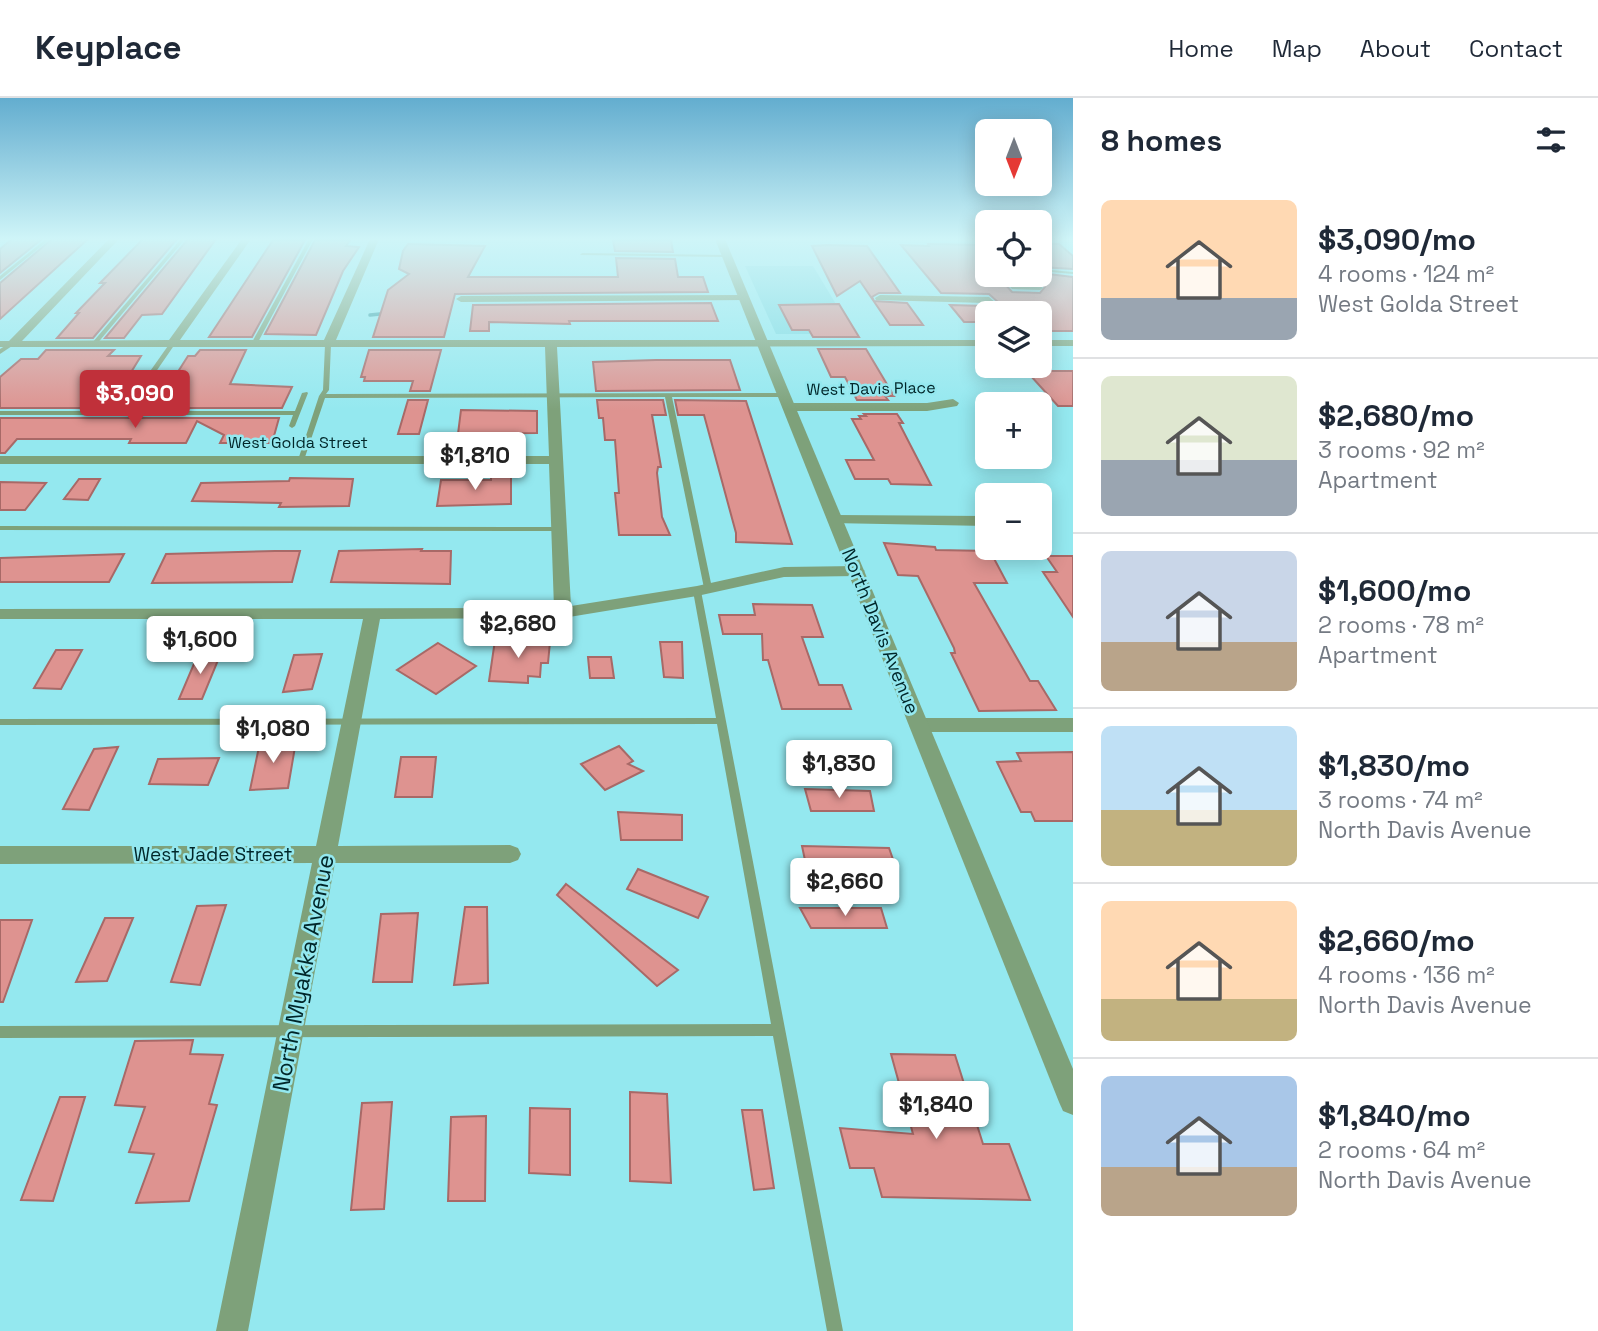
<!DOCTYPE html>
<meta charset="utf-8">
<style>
:root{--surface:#fff;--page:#f6f6f7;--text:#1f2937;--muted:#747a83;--line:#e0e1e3;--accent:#c0303a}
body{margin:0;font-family:"Space Grotesk",sans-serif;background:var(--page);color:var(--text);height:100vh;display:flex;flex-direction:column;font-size:26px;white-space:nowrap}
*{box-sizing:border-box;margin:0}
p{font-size:23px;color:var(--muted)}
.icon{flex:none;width:38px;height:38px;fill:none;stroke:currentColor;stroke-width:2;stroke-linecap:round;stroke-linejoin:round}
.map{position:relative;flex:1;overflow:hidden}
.side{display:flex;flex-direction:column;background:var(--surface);width:525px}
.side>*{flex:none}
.needle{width:46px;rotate:180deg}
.fabs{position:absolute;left:975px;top:21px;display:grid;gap:14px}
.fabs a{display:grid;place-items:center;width:77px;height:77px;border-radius:10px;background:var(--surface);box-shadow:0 4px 18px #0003;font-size:35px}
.price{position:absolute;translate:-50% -60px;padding:0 16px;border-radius:7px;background:#fff;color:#222;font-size:23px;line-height:46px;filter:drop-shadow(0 2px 4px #0008)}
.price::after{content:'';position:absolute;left:50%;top:42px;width:21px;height:16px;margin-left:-10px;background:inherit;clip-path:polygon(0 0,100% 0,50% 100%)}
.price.selected{background:var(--accent);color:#fff}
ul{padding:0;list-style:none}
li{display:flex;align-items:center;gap:21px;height:175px;padding:0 28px}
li+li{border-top:2px solid var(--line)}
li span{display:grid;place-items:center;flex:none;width:196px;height:140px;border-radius:10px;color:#555}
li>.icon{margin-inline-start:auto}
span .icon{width:84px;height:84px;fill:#fffc;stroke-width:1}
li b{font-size:30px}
h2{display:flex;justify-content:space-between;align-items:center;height:84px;padding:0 28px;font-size:30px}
header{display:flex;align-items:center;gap:42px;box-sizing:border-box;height:98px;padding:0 35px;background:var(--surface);border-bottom:2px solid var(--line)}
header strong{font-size:33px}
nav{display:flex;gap:38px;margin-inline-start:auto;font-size:24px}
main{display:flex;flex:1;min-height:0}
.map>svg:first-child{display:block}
.built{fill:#7ddae2}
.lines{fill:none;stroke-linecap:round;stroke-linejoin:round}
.stream{stroke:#3da2aa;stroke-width:3.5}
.building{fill:#de9390;stroke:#a86967;stroke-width:2}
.service{fill:#7ea17a;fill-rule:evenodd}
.minor{fill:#7ea17a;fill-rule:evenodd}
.tertiary{fill:#7ea17a;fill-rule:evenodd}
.labels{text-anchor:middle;stroke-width:5;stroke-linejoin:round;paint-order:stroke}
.far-street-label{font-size:16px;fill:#012629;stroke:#94e8ef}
.street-label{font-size:19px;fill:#012629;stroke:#94e8ef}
.near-street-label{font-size:23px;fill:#012629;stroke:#94e8ef}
</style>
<header>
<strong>Keyplace</strong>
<nav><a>Home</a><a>Map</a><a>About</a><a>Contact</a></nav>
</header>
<main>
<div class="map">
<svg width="1073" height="1233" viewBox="0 0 1073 1233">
<rect width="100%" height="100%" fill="#94e8ef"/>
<polygon class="built" points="745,168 813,168 854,236 776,236"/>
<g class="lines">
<polyline class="stream" points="370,217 390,215"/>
</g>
<g class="building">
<polygon points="12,141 42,141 0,175 0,151"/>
<polygon points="52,141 88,141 0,221 0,185"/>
<polygon points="143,141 177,141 93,240 57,240 79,215 76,215 105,185 100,185"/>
<polygon points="188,141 216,141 162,216 142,217 124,240 105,240"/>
<polygon points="273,142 305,142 252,239 209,239"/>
<polygon points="315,142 350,142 346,148 359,149 343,173 316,237 265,236"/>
<polygon points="613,142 671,142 673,154 615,153"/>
<polygon points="408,146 485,148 468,179 618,179 616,160 675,161 678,179 703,179 708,194 455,196 444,239 373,239 388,192 409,176 399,171 403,153"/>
<polygon points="928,146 987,147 987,177 997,177 1012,194 1040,195 1045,189 1040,185 1016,185 1008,177 1040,175 1073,179 1073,233 1047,233 1040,225 1040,215 1031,215 1021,205 999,205 989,196 941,195 901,147 929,148"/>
<polygon points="1040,146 1059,146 1073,158 1073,171 1040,169"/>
<polygon points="827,147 867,148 900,195 879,195 872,199 874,203 907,205 923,227 890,227 860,183 837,198 812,148"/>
<polygon points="711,205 718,223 569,223 570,226 489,224 489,233 470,233 473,207"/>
<polygon points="839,206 859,239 813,239 809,232 792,232 779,207"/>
<polygon points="950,207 985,208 987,224 964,224"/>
<polygon points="818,251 866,251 894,298 885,298 888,302 857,302 845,279 831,279"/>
<polygon points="46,252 114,252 108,258 141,258 109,310 0,310 0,279 21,261 38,261"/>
<polygon points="200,252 246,252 230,286 292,289 282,310 155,310 179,280 174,280 188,258 195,258"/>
<polygon points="369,252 441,252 430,293 410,293 413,283 364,283 365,279 361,279"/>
<polygon points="656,262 730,262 740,292 596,293 593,264"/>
<polygon points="1043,273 1073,273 1073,308 1058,308 1030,277 1046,277"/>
<polygon points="408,302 428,302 419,336 398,336"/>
<polygon points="597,302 663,302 666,317 652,317 661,369 658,369 657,375 662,419 670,437 619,437 615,395 619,395 615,342 605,342 603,320 599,320"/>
<polygon points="675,302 746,303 792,446 736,444 736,435 704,317 678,317"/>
<polygon points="461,312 537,313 537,335 458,336"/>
<polygon points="864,316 897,316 903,325 899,325 931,387 891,386 888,381 855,381 846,362 874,362 852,321 861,321 859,318 866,318"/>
<polygon points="0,320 279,320 272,345 220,345 224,337 197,323 186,345 129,345 131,341 17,341 5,355 0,355"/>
<polygon points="491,379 511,379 511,406 437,408 441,382 491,382"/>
<polygon points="290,380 353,381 349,408 279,409 281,405 192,403 201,385 289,383"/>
<polygon points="79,381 100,381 88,402 64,401"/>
<polygon points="0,384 46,385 25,412 0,412"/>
<polygon points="884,445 935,449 936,452 990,453 1007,485 974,485 1030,583 1038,583 1056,612 979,613 951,555 955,555 954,550 918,478 898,477"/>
<polygon points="422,451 421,453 451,453 450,486 331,484 339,453"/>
<polygon points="275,453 300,453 292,484 152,485 166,456"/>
<polygon points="124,456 109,484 0,484 0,460"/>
<polygon points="1046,458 1073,458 1073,519 1043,474 1057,474"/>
<polygon points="753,506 812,507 823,539 802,539 819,587 842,587 851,611 782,611 768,562 763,562 762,536 723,536 719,517 755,517"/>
<polygon points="495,542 550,544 548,565 541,565 540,579 528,578 528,585 489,583"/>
<polygon points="660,544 682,544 683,580 664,579"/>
<polygon points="438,545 476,568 436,596 397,572"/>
<polygon points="56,552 82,552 61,591 34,590"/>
<polygon points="199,554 221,555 202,601 179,601"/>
<polygon points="322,556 312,591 283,594 294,557"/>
<polygon points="588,559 611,559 614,580 590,580"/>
<polygon points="296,643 288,690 250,692 260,644"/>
<polygon points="619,648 633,663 628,666 643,673 605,692 581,666"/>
<polygon points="118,649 89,712 63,711 94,651"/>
<polygon points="1073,654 1073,723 1035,723 1031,714 1021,714 997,664 1021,663 1017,655"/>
<polygon points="401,659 436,659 432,699 395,699"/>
<polygon points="219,660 208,687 149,686 158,661"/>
<polygon points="805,691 870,693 874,713 811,713"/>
<polygon points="618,714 682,717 682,742 621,742"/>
<polygon points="802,748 889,750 896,770 806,767"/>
<polygon points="638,771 708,799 698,820 627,791"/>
<polygon points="566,786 619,827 678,872 657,888 557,797"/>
<polygon points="226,807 200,887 171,884 197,808"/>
<polygon points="465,809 487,809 488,885 454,887"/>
<polygon points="800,810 881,810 887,830 811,830"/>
<polygon points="418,815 412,884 373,884 381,816"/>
<polygon points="105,820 133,820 107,883 76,884"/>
<polygon points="0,822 32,822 3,904 0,904"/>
<polygon points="193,942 190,956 223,957 209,1006 217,1007 189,1103 136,1105 154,1056 129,1054 145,1009 115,1007 135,943"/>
<polygon points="891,956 955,957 983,1046 1009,1046 1030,1102 882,1099 874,1070 850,1070 840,1030 913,1036"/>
<polygon points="630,994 667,996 671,1085 630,1083"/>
<polygon points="60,999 85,999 53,1103 21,1102"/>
<polygon points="392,1004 384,1111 351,1112 362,1005"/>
<polygon points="530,1010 570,1011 570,1077 529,1075"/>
<polygon points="742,1012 762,1012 774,1090 754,1092"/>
<polygon points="486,1018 485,1103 448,1103 451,1019"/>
</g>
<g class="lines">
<g class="service">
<polygon points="46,141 50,141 0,182 0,178"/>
<polygon points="181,141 185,141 96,247 92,247 92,245"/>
<polygon points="309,141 313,141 257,246 252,247 251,246"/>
<polygon points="582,155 727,157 729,158 727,159 580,157"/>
<polygon points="1040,171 1073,174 1073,176 1040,173"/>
<polygon points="1000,177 1005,177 1015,188 1040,188 1043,190 1040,192 1012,191"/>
<polygon points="172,244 175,246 129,313 295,313 302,295 307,294 308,295 295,328 292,330 289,328 293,317 0,317 0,313 122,313 170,245"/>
<polygon points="10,245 15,246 0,256 0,251"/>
<polygon points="328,245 331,247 329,292 326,296 783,295 786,297 783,299 672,299 712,490 708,492 704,490 665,299 325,300 304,362 301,364 298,362 319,298 323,292 325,247"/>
<polygon points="0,428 558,429 562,431 558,433 0,432"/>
<polygon points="694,491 700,491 701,493 843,1233 827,1233 773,938 0,940 0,928 771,926 717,626 0,627 0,621 716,620 693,493"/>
</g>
<g class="minor">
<polygon points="109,141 119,141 22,243 169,242 242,141 251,141 180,242 324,242 370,141 379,141 336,242 987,242 987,248 557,249 571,508 697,488 784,469 857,468 865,473 857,478 784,479 697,498 563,520 380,521 338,748 510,747 518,750 521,756 518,762 510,765 335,765 248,1233 216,1233 312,765 0,766 0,748 316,748 363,521 0,521 0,511 554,510 549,366 0,366 0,358 549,358 545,249 0,249 0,243 9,243"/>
<polygon points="744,197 749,200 748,202 461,204 456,201 461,198"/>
<polygon points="880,197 989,199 1007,215 996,215 986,205 876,202 875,200"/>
<rect x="1040" y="242" width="33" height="6"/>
<polygon points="953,301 959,305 957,308 927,313 789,313 783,309 789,305 927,305"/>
<polygon points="836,417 987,418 987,428 831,425 828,422 831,419"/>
<polygon points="919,620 1073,620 1073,634 919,634 912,632 909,627 912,622"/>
</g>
<polygon class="tertiary" points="715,141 725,141 1073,971 1073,1017 1063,1013 1059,1004"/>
</g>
<linearGradient id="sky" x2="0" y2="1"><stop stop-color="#63adcf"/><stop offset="0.45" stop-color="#cff5f8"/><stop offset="1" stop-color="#cff5f8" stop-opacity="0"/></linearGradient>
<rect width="1073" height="313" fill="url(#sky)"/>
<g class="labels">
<g class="far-street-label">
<text transform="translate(871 290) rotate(-1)" y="6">West Davis Place</text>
<text x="298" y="350">West Golda Street</text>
</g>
<g class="street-label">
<text transform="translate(881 533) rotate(68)" y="7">North Davis Avenue</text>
<text x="213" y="763">West Jade Street</text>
</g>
<g class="near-street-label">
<text transform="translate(303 875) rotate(-79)" y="8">North Myakka Avenue</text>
</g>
</g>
</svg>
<div class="fabs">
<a><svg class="needle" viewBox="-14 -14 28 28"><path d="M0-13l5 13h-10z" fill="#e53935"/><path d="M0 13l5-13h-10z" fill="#747a83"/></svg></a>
<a><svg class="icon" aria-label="locate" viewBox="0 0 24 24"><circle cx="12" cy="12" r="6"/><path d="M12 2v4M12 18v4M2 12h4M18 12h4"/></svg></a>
<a><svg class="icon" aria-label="layers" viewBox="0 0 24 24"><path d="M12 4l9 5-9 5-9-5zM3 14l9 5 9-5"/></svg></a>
<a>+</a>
<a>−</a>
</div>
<b class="price selected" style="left:135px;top:332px">$3,090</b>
<b class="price" style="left:475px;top:394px">$1,810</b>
<b class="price" style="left:518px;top:562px">$2,680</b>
<b class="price" style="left:200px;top:578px">$1,600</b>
<b class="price" style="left:273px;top:667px">$1,080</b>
<b class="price" style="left:839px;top:702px">$1,830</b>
<b class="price" style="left:845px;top:820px">$2,660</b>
<b class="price" style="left:936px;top:1043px">$1,840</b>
</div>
<section class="side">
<h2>8 homes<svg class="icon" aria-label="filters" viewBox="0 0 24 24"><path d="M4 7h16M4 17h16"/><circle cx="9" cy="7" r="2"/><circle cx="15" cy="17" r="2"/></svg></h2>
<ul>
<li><span style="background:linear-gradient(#ffd9b3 70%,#9aa5b1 0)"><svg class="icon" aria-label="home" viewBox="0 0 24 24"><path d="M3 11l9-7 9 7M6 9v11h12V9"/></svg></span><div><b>$3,090/mo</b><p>4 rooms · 124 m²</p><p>West Golda Street</p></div></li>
<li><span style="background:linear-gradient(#dfe7d0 60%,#9aa5b1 0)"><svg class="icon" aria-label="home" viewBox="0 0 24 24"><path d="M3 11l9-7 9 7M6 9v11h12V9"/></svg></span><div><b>$2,680/mo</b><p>3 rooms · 92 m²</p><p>Apartment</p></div></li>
<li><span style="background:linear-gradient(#c9d6e8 65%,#b9a48a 0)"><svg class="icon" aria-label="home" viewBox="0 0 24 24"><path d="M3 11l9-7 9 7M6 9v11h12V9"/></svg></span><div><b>$1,600/mo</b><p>2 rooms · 78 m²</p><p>Apartment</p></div></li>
<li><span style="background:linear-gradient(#bfe0f5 60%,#c2b280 0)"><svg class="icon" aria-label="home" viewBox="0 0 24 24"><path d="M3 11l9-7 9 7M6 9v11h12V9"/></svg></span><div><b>$1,830/mo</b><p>3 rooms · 74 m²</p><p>North Davis Avenue</p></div></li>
<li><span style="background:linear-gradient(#ffd9b3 70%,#c2b280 0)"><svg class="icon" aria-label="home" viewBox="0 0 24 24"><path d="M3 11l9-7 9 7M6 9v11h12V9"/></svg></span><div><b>$2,660/mo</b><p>4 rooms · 136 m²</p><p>North Davis Avenue</p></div></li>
<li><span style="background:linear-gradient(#a9c7e8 65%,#b9a48a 0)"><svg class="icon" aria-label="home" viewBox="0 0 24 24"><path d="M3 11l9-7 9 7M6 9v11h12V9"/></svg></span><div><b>$1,840/mo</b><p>2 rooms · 64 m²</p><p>North Davis Avenue</p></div></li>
</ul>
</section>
</main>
